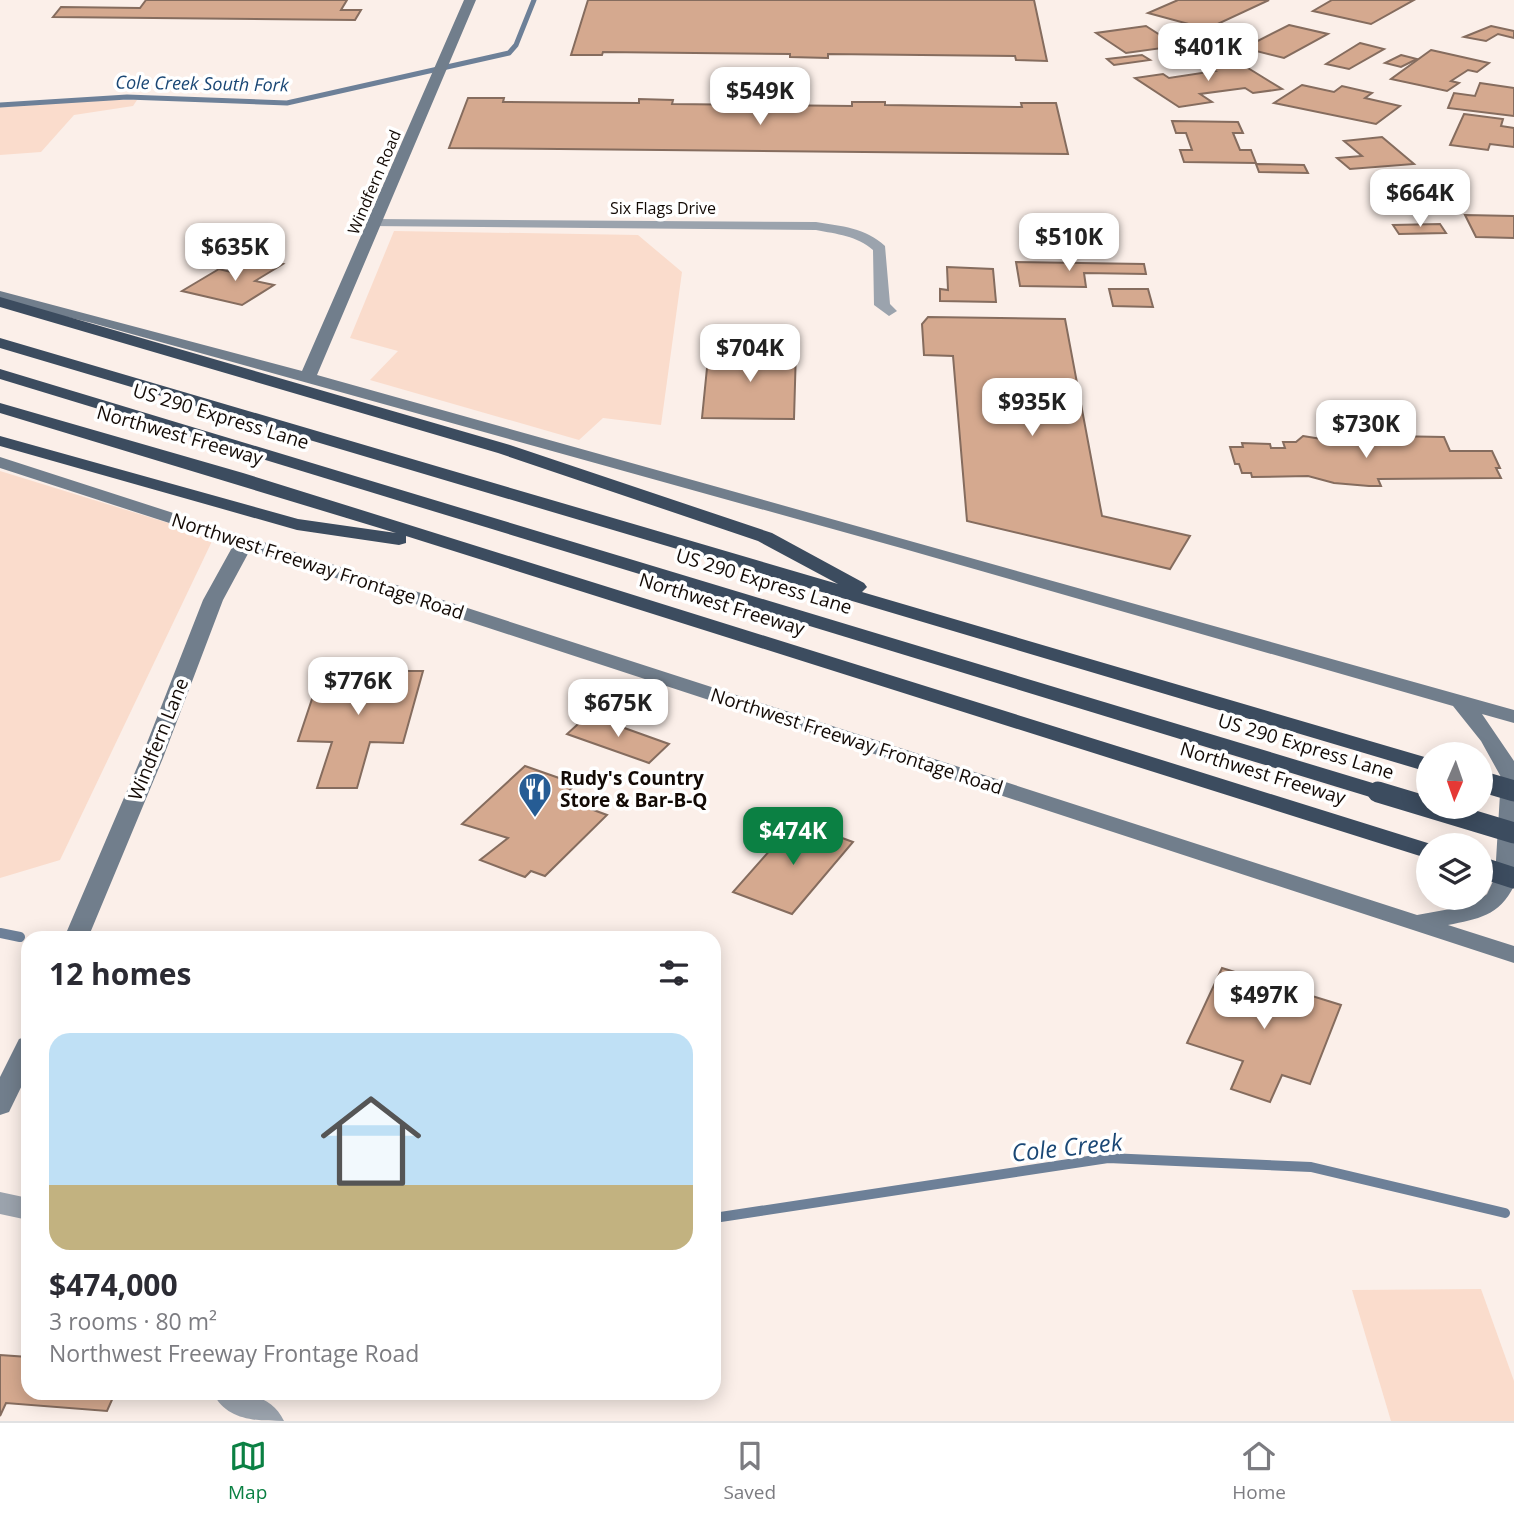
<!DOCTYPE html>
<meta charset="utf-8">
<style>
:root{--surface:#fff;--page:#f2f2f3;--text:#2b2b33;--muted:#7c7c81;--line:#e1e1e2;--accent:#0b8043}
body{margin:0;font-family:"Open Sans",sans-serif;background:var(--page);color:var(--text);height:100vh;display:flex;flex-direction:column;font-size:26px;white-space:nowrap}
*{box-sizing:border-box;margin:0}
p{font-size:23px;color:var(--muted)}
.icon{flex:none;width:38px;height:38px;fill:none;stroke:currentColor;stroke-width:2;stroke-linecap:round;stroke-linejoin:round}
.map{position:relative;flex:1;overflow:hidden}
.panel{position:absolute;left:21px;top:931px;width:700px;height:469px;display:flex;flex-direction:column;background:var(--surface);border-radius:21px;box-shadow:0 4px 18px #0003}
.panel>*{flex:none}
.needle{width:46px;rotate:182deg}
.tools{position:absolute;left:1416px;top:742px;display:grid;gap:14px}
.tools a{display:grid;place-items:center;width:77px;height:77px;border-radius:50%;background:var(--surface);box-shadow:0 4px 18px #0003;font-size:35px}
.price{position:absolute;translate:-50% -60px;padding:0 16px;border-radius:14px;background:#fff;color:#222;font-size:23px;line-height:46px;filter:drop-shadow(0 2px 4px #0008)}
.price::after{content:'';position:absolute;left:50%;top:42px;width:21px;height:16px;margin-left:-10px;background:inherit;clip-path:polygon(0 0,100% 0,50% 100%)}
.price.selected{background:var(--accent);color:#fff}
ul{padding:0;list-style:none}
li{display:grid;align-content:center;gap:14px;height:371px;padding:0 28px}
li span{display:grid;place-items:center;height:217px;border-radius:21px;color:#555}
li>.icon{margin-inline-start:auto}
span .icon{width:126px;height:126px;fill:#fffc;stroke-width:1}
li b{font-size:30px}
h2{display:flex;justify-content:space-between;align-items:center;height:84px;padding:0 28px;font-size:30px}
.dock{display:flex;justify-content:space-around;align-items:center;height:98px;border-top:2px solid var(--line);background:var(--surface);font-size:19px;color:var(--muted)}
.dock a{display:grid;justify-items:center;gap:4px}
.dock .selected{color:var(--accent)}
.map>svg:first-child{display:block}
.green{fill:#fadccc}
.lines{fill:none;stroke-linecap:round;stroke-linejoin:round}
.stream-far1{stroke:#6d8098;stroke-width:5}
.stream{stroke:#6d8098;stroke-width:10}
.building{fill:#d5a98f;stroke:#856c5e;stroke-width:2}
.street{fill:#9ba3ad;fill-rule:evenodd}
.secondary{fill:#717e8c;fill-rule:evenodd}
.highway{fill:#3c4c5f;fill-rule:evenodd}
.highway-bridge{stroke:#3c4c5f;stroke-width:21}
.labels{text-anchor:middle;stroke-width:7;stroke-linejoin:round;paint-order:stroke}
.far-street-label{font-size:16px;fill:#130a05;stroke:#fff}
.far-water-label{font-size:18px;font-style:italic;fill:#1a4775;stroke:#fff}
.street-label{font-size:19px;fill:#130a05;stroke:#fff}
.poi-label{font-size:19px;font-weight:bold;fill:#130a05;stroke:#fff;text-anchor:start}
.near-water-label{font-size:24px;font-style:italic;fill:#1a4775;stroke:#fff}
</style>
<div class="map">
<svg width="1514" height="1421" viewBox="0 0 1514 1421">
<rect width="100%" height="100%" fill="#fbefe9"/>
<g class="green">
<polygon points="89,100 137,100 133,106 74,115 41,152 0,155 0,104"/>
<polygon points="394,231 638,235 682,272 661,425 603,418 579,440 370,380 398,351 350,338"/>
<polygon points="0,471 214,537 60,860 0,878"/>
<polygon points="1481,1289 1514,1381 1514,1421 1391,1421 1352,1290"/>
</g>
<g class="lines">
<polyline class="stream-far1" points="0,105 127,97 287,103 509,53 516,45 534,0"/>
<g class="stream">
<polyline points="0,933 20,937"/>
<polyline points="714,1218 1108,1158 1311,1167 1505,1213"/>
</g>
</g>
<g class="building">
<polygon points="146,0 347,0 341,10 361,10 355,20 53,17 61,7 140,8"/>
<polygon points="588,0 1034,0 1047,61 1016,60 1015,56 828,54 828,58 790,57 790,54 603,52 602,55 571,55"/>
<polygon points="1178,0 1269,0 1207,29 1148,13"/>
<polygon points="1332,0 1414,0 1371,24 1313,11"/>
<polygon points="1289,25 1328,34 1284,58 1244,48"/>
<polygon points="1146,26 1177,46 1126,53 1096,33"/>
<polygon points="1491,26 1514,31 1514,38 1498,34 1486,41 1464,37"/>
<polygon points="1360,43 1384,49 1349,69 1326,64"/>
<polygon points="1431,50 1489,63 1477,72 1468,70 1451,81 1459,83 1447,91 1391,79"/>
<polygon points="1142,55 1150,60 1114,65 1107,59"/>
<polygon points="1401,55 1417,59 1401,67 1385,63"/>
<polygon points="1235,60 1282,89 1253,93 1245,88 1200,94 1212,102 1179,107 1135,78 1163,74 1169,78 1215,71 1204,65"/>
<polygon points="1480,83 1514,88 1514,116 1448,108 1454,93 1475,96"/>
<polygon points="1302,85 1334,92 1342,86 1372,93 1365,98 1400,106 1376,124 1274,103"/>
<polygon points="468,98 504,98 503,102 639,103 639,99 673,100 672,104 852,106 852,102 885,102 885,105 1022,107 1021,103 1056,103 1068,154 449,148"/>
<polygon points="1464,114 1503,119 1501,126 1514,128 1514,147 1490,144 1488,150 1450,145"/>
<polygon points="1172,121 1238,122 1243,133 1233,133 1240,150 1251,150 1256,163 1184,162 1180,150 1192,150 1186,133 1176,133"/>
<polygon points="1382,137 1414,164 1350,169 1337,158 1362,156 1344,141"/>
<polygon points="1256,164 1304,165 1308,173 1259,172"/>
<polygon points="1465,215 1514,216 1514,238 1476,237"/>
<polygon points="1440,224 1446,233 1399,234 1393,225"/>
<polygon points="259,258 283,264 255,281 274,285 242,305 182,291 219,269 235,273"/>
<polygon points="1016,262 1144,264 1146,274 1084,273 1086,287 1020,286"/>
<polygon points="947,267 993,269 996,302 940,301 940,289 948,290"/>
<polygon points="1109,289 1148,289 1153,307 1113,306"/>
<polygon points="928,317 1065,319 1102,516 1190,536 1170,569 967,521 953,356 924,355 922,324"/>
<polygon points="709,348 796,349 794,419 702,418"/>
<polygon points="1303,436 1352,444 1350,440 1391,442 1389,436 1444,437 1450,451 1492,451 1500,468 1496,468 1501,478 1378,479 1381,486 1369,486 1334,483 1308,476 1252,477 1251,473 1242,473 1239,464 1235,464 1230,447 1243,447 1242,443 1270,444 1271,448 1285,448 1283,442 1296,442"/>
<polygon points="354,666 394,666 392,671 423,671 403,743 370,742 357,788 317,788 332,742 298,741 322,669 353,670"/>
<polygon points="588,715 669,744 649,763 567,734"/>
<polygon points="525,766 576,784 561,798 607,815 545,876 531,871 525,877 480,860 508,838 462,824"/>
<polygon points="796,821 853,842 792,914 733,892"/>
<polygon points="1222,968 1341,1005 1310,1084 1282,1075 1270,1102 1231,1089 1243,1061 1187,1043"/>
<polygon points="0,1355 28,1357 28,1393 115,1393 107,1411 6,1403 0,1416"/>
</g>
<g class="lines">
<g class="street">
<path d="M374,219L816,222C841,226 866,228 885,246L890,304L897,311L889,316L874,305L873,250C857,236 837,234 816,230L369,226V220Z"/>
<polygon points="0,1192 28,1198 28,1220 0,1214"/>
<path d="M213,1393C240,1393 270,1392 284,1421C257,1421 227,1421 213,1393Z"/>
</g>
<g class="secondary">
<path d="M464,0H476L317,375L1514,710V723L1482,714L1514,761V886C1499,916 1478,919 1448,925L1514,946V963L250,550L223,600L163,758L88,938H64L141,758L203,600L234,544L0,468V457L1417,915L1472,905L1487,894L1495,877L1501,777L1481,741L1453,706L901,548L92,323L0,301V291L302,371Z"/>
<polygon points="28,1036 28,1073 9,1112 0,1115 0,1077 19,1039"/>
</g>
<g class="highway">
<polygon points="0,297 510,445 772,533 864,583 867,587 862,592 1428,758 1428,772 0,348 0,338 838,584 758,541 498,453 0,307"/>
<polygon points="0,369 1386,787 1389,792 1378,799 1370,797 0,379"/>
<polygon points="0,403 243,473 1434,845 1428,845 1428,858 1420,856 406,536 406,543 399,545 297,530 0,446 0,436 298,519 396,533 0,413"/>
</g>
<g class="highway-bridge">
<polyline points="1480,781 1514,791"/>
<polyline points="1378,792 1514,833"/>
<polyline points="1480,867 1514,878"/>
</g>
</g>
<defs>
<symbol id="restaurant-pin" viewBox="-11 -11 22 30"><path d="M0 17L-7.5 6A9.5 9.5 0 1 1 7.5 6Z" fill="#265c94" stroke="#fff"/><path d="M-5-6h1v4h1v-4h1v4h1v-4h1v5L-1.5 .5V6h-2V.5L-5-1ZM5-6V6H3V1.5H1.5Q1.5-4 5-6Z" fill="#fff"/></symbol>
</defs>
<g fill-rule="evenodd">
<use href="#restaurant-pin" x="516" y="770" width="38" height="52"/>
</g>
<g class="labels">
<g class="far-street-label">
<text transform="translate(374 182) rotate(-67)" y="6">Windfern Road</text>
<text x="663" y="214">Six Flags Drive</text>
</g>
<g class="far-water-label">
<text transform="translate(202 84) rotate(1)" y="6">Cole Creek South Fork</text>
</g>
<g class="street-label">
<text transform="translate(221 416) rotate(17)" y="7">US 290 Express Lane</text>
<text transform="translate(180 435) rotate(16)" y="7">Northwest Freeway</text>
<text transform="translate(318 566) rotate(18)" y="7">Northwest Freeway Frontage Road</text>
<text transform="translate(764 581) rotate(17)" y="7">US 290 Express Lane</text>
<text transform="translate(722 604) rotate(17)" y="7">Northwest Freeway</text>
<text transform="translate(158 739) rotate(-68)" y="7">Windfern Lane</text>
<text transform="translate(857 741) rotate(18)" y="7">Northwest Freeway Frontage Road</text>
<text transform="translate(1306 746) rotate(17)" y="7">US 290 Express Lane</text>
<text transform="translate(1263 773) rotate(17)" y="7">Northwest Freeway</text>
</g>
<g class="poi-label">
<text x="560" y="785">Rudy's Country<tspan x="560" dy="22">Store &amp; Bar-B-Q</tspan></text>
</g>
<g class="near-water-label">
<text transform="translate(1067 1148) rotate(-6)" y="8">Cole Creek</text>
</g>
</g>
</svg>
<div class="tools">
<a><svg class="needle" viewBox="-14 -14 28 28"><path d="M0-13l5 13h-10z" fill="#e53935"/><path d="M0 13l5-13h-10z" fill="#7c7c81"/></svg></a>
<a><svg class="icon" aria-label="layers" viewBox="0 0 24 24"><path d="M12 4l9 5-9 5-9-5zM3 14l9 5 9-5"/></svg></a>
</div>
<b class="price" style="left:1208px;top:83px">$401K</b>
<b class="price" style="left:760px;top:127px">$549K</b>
<b class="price" style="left:1420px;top:229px">$664K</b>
<b class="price" style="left:1069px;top:273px">$510K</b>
<b class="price" style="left:235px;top:283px">$635K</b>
<b class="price" style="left:750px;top:384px">$704K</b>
<b class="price" style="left:1032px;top:438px">$935K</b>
<b class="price" style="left:1366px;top:460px">$730K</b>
<b class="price" style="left:358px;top:717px">$776K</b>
<b class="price" style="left:618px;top:739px">$675K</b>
<b class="price selected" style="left:793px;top:867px">$474K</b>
<b class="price" style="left:1264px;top:1031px">$497K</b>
<section class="panel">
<h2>12 homes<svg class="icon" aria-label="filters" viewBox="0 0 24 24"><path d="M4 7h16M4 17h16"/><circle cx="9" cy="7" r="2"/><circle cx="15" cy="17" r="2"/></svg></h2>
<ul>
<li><span style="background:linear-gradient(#bfe0f5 70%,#c2b280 0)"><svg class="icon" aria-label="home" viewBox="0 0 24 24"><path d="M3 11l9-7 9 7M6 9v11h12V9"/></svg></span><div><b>$474,000</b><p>3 rooms · 80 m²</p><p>Northwest Freeway Frontage Road</p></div></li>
</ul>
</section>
</div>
<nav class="dock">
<a class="selected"><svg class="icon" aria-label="map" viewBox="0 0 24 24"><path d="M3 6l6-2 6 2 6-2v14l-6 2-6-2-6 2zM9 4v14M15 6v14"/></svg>Map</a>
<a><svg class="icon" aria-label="saved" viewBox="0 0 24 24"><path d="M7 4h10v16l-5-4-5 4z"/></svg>Saved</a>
<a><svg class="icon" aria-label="home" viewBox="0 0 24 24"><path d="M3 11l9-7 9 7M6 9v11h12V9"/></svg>Home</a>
</nav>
